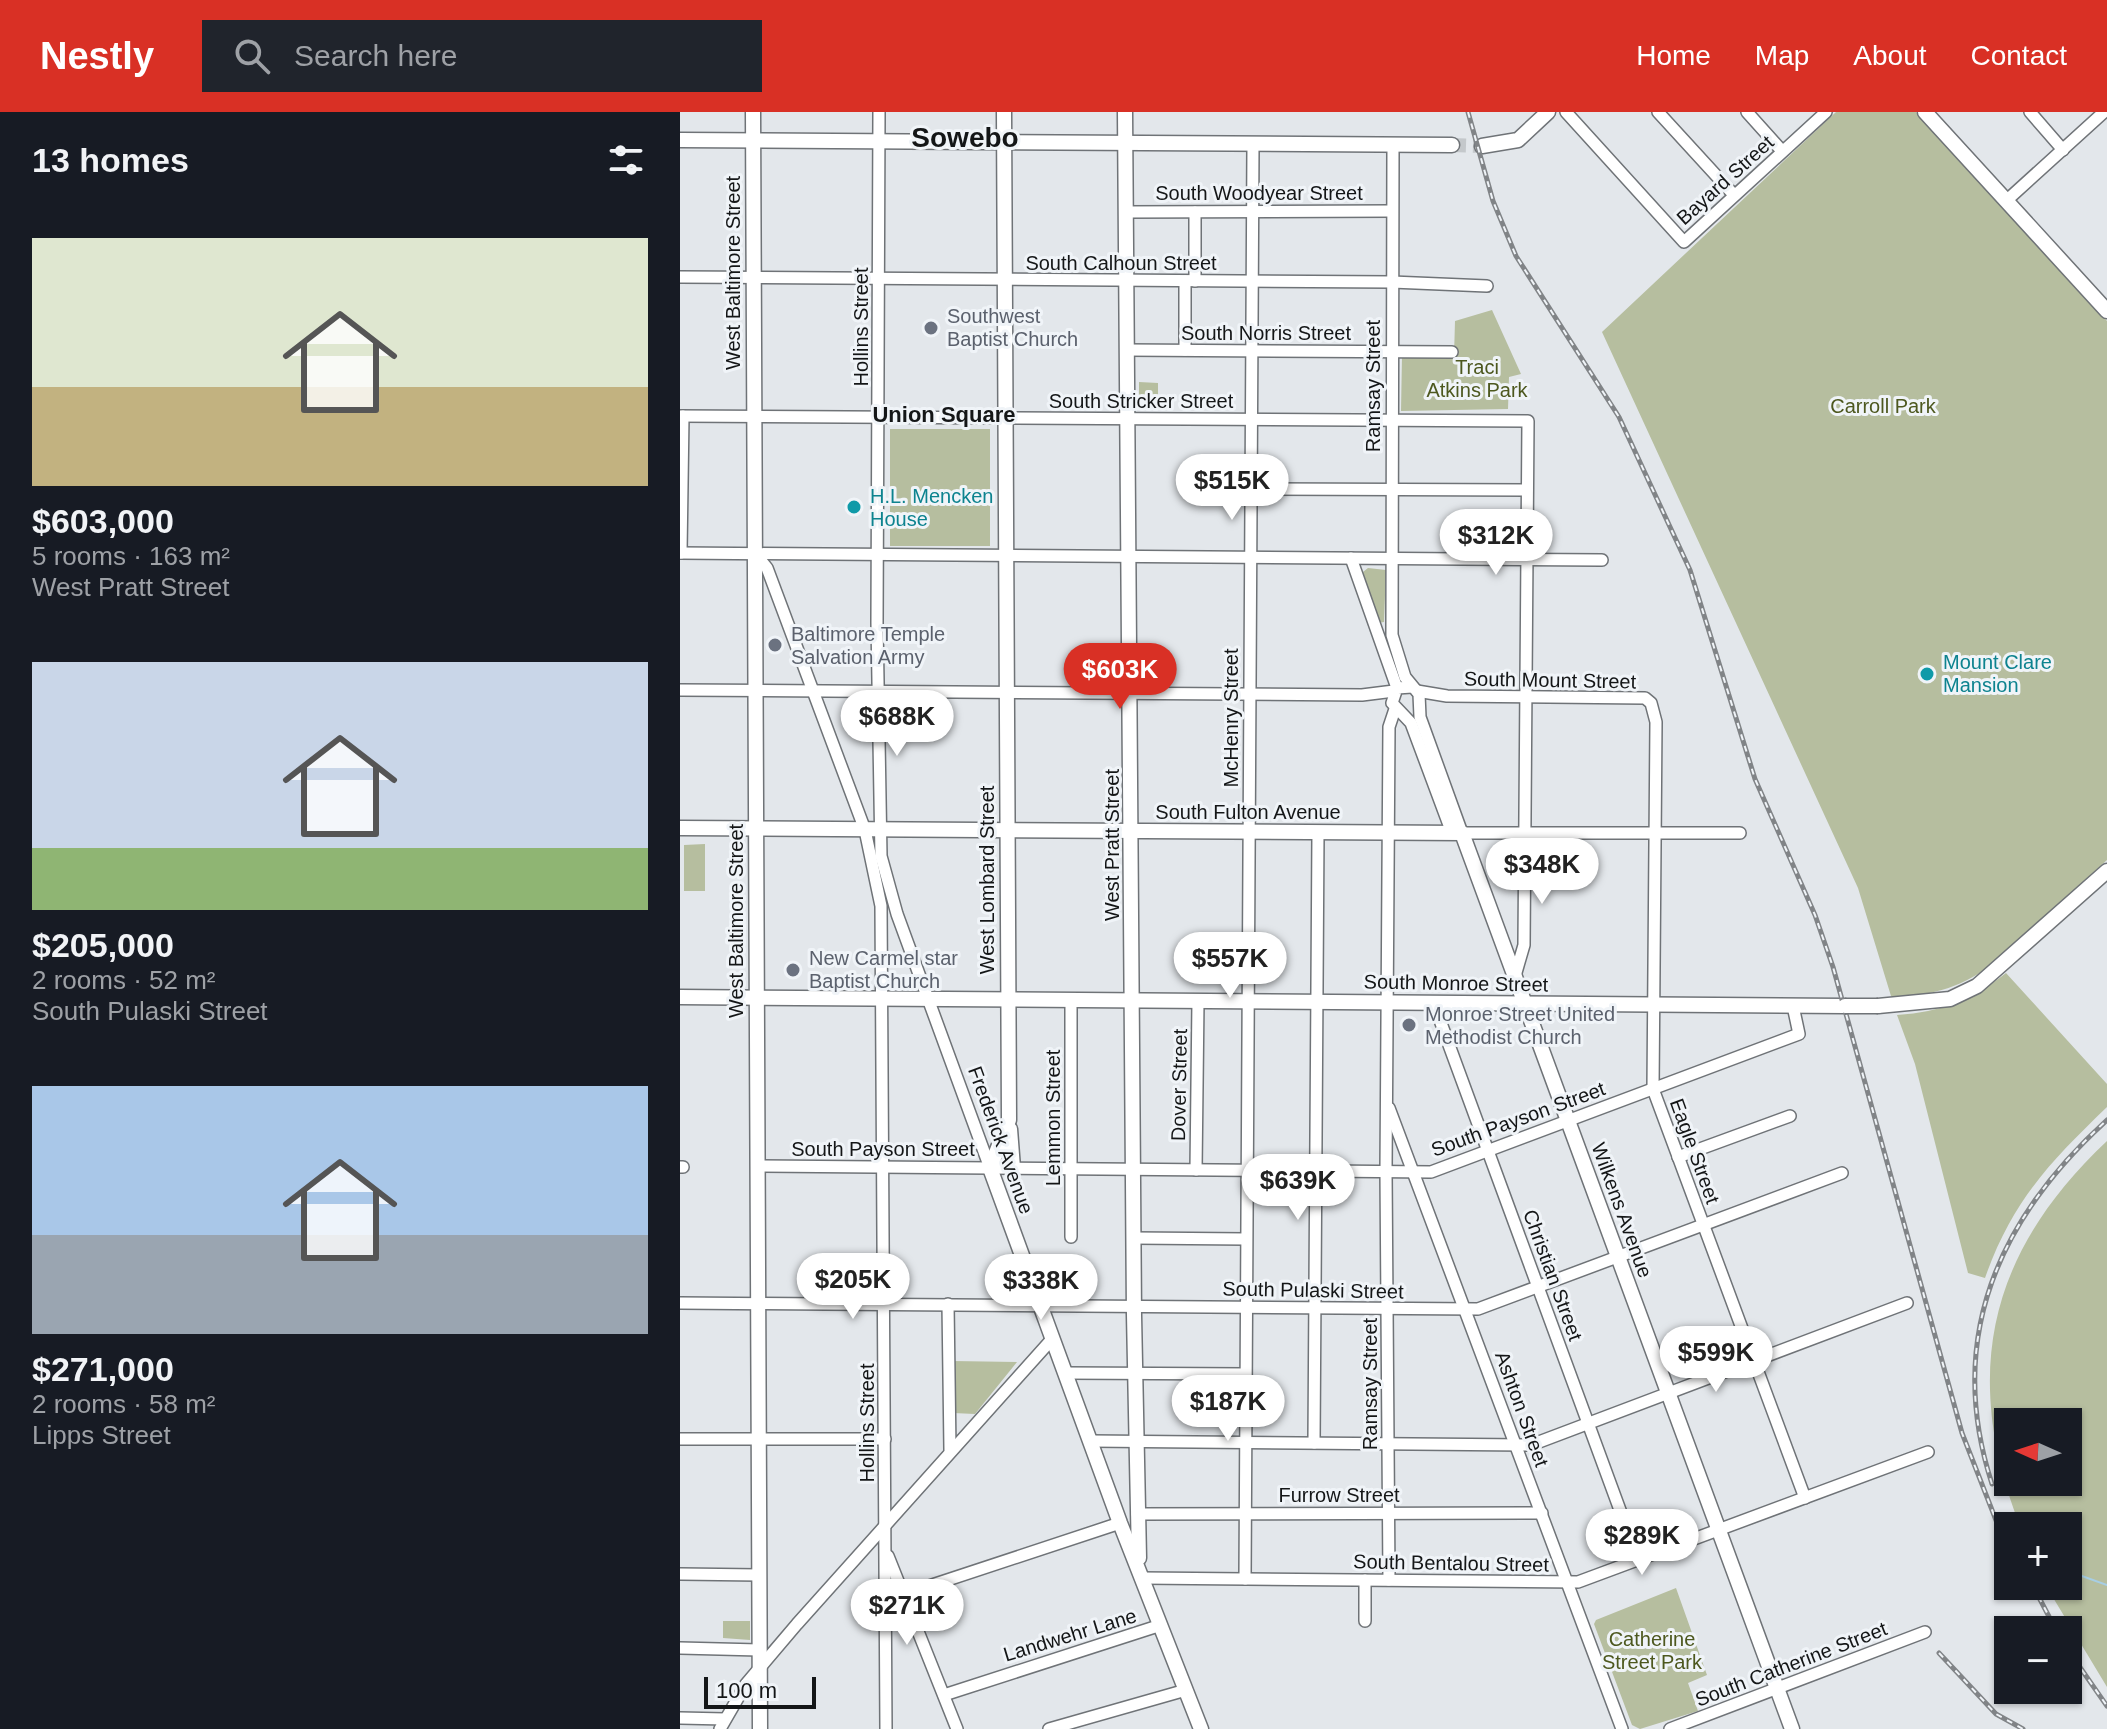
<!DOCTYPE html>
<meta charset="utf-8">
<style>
:root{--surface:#171b24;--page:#20242c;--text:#f1f3f6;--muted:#9ea1a6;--accent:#d93025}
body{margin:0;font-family:Arial,sans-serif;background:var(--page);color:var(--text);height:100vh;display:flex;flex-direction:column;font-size:30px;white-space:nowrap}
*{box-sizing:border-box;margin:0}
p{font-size:26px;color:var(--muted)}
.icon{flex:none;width:44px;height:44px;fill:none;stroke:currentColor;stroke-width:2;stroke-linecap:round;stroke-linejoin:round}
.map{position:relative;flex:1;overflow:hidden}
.details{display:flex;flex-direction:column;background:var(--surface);width:680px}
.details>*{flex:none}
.needle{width:52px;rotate:273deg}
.buttons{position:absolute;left:1314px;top:1296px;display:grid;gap:16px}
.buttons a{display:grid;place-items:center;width:88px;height:88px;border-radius:0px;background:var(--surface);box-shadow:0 2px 6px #0004;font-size:40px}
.scale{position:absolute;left:24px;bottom:20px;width:112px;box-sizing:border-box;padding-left:8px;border:4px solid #141617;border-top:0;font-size:22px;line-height:28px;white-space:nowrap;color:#141617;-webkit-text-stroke:6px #f0f4f8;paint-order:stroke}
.price{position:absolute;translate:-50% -68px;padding:0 18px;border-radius:28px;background:#fff;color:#222;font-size:26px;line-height:52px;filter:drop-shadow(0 2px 4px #0008)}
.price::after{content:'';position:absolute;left:50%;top:48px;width:24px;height:18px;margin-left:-12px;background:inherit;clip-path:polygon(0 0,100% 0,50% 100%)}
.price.on{background:var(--accent);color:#fff}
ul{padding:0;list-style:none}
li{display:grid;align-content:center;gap:16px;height:424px;padding:0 32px}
li span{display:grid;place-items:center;height:248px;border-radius:0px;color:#555}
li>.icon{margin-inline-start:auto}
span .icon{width:144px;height:144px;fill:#fffc;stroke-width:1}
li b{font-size:34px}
h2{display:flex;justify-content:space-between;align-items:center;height:96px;padding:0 32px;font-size:34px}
header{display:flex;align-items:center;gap:48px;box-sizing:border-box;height:112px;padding:0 40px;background:var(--accent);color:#fff}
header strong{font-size:38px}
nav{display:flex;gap:44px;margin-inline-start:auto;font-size:28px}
.search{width:560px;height:72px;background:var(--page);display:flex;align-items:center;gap:20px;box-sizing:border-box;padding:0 28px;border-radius:0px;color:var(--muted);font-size:30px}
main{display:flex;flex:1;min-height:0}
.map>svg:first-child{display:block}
.green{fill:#b6be9f;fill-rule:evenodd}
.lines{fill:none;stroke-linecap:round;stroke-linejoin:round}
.stream{stroke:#a7cee4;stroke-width:2}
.major-tunnel{stroke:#c4c8cb;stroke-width:14;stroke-dasharray:14 7;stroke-linecap:butt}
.minor-casing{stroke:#6f7377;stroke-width:14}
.major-casing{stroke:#6f7377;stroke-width:17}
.minor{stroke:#fff;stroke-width:11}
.major{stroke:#fff;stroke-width:14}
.rail-casing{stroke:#818487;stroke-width:5}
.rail{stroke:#f0f4f8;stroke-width:2;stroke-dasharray:6;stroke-linecap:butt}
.major-bridge-casing{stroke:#6f7377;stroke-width:17;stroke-linecap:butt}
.major-bridge{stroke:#fff;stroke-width:14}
.worship-dot{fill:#6b7280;stroke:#f0f4f8;stroke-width:3}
.culture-dot{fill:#0f9aa8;stroke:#f0f4f8;stroke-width:3}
.labels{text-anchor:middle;stroke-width:6;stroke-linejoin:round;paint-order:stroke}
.street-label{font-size:20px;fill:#141617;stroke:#f0f4f8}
.worship-label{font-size:20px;fill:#5b616d;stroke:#f0f4f8;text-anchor:start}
.park-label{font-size:20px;fill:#4d581f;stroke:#f0f4f8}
.culture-label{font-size:20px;fill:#0d838f;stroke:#f0f4f8;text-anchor:start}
.neighbourhood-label{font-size:22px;font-weight:bold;fill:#141617;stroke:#f0f4f8}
.district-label{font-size:28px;font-weight:bold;fill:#141617;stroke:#f0f4f8}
</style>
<header>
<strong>Nestly</strong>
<div class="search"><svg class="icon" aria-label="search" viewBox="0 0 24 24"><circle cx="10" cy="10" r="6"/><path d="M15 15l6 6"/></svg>Search here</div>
<nav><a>Home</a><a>Map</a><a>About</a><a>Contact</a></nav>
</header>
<main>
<section class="details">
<h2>13 homes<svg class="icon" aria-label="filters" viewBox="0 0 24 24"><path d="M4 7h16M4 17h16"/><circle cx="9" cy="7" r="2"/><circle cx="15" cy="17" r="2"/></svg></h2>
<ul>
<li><span style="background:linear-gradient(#dfe7d0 60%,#c2b280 0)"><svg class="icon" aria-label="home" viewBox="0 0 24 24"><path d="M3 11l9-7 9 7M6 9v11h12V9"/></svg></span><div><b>$603,000</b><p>5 rooms · 163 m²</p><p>West Pratt Street</p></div></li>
<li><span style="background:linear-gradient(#c9d6e8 75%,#8fb573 0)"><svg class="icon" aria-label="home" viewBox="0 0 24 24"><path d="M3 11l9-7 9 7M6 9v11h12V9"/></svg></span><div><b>$205,000</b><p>2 rooms · 52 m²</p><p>South Pulaski Street</p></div></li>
<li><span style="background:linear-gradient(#a9c7e8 60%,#9aa5b1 0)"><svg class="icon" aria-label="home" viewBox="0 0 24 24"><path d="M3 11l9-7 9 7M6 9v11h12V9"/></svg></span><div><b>$271,000</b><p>2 rooms · 58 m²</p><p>Lipps Street</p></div></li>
</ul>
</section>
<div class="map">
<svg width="1427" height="1617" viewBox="0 0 1427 1617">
<rect width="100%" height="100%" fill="#e3e7eb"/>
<g class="green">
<path d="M1156,0H1236L1427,209V748L1309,855C1277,877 1250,884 1211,884L1178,776L922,220Z"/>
<polygon points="812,198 841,262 829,265 828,297 721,299 722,243 774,244 775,209"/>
<polygon points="459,270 478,271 478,295 459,295"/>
<rect x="210" y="317" width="100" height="117"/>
<polygon points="688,456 706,458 704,510 698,511 683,460"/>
<polygon points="25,732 25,779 4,779 4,733"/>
<path d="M1326,861L1427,972V995C1370,1050 1332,1089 1305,1166L1288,1161L1235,952L1217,903C1262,900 1291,888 1326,861Z"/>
<path d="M1427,1029V1575L1366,1474H1388V1414H1340C1281,1262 1308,1141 1427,1029ZM1328,1310H1388V1370H1328Z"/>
<polygon points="272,1249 337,1250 295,1302 273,1301"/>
<polygon points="996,1476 1027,1563 1008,1571 1018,1599 960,1617 952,1613 914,1512 916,1508"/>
<polygon points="43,1509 70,1509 70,1528 43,1526"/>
</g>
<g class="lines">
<polyline class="stream" points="1388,1459 1427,1473"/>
<polyline class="major-tunnel" points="772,33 802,34"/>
<defs>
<g id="minor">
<polyline points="199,0 197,511 201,744 217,802 310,1056"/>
<polyline points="886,0 1004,130 1146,0"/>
<polyline points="978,0 1054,83"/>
<polyline points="1067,0 1102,39"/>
<polyline points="1350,0 1383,38"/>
<polyline points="713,33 712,523 725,565 739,582 740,605 782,721 1060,721"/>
<polyline points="1326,89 1424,0"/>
<polyline points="446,100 712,99"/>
<polyline points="0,165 712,170 807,174"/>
<polyline points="515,169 515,100"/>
<polyline points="447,238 772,240"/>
<polyline points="505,238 505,169"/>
<polyline points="0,304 848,309 844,833 835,864"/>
<polyline points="570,377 847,378"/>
<polyline points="0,441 922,448"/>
<polyline points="1,441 3,304"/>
<polyline points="75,441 87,456 185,718 201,794 206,1617"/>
<polyline points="671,446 717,576"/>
<polyline points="732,575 717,576 712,591 731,611 772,721"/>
<polyline points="0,578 682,583 714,579"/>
<polyline points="737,579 767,584 965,586 971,591 976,610 973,977 1125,1386"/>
<polyline points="758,891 757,900 769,933 958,1447"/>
<polyline points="709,996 942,1617"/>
<polyline points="998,1045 1110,1004"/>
<polyline points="78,1054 751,1060 1119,922 1113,894"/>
<polyline points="0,1055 3,1055"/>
<polyline points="516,1058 518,889"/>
<polyline points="391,1125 391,888"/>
<polyline points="454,1126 566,1127"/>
<polyline points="0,1191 798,1197 1162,1061"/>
<polyline points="268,1192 270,1338"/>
<polyline points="386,1261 565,1262"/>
<polyline points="0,1327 205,1327"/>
<polyline points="411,1329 851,1333 1227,1191"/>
<polyline points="634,1331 638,720"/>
<polyline points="457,1402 862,1401"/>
<polyline points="208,1444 277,1617"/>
<polyline points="0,1462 79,1463"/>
<polyline points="462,1466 898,1470 1248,1340"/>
<polyline points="565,1467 573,33"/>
<polyline points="709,1468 706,1059 709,615 715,597"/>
<polyline points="225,1482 440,1411"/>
<polyline points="685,1509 685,1468"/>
<polyline points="0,1536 79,1538"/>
<polyline points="264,1583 481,1513"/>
<polyline points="0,1606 45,1607"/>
<polyline points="40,1617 66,1572 117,1512 373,1226"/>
<polyline points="369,1617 506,1578"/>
<polyline points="990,1617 1245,1520"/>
</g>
<g id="major">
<polyline points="73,0 80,1617"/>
<polyline points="324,0 329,1008 310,1056 440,1411 521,1617"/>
<polyline points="445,0 454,1203 459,1446"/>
<polyline points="1245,0 1427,199"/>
<polyline points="0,28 772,33"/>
<polyline points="802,34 838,28 868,0"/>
<polyline points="0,716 782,721 1112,1617"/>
<polyline points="0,885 1165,894"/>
<polyline points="1198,894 1270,887 1297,874 1427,759"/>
<polyline points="330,1017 333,1056"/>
</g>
</defs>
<use href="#minor" class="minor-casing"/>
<use href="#major" class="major-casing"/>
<use href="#minor" class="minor"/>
<use href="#major" class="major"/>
<defs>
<g id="rail">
<polyline points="788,0 813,89 836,144 939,305 1010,458 1075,667 1135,803 1153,855 1282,1321 1328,1439"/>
<path d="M1312,1372C1265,1227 1318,1107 1427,1008"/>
<polyline points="1353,1474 1376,1518"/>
<polyline points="1388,1538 1427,1594"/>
<polyline points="1259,1541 1316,1602 1343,1617"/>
</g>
</defs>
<use href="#rail" class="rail-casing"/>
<use href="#rail" class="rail"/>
<defs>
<polyline id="major-bridge" points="1165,894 1198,894"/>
</defs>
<use href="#major-bridge" class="major-bridge-casing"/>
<use href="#major-bridge" class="major-bridge"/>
</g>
<g class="worship-dot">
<circle cx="251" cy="216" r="8"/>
<circle cx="95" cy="533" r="8"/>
<circle cx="113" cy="858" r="8"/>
<circle cx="729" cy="913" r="8"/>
</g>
<g class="culture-dot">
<circle cx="174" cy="395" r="8"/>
<circle cx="1247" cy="562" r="8"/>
</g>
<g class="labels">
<g class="street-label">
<text transform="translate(1045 68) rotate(-42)" y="7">Bayard Street</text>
<text x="579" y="88">South Woodyear Street</text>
<text x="441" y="158">South Calhoun Street</text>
<text transform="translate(53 161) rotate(-90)" y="7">West Baltimore Street</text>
<text transform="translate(181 215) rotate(-90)" y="7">Hollins Street</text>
<text x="586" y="228">South Norris Street</text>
<text transform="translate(693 274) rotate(-90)" y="7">Ramsay Street</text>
<text x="461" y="296">South Stricker Street</text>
<text transform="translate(870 568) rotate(1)" y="7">South Mount Street</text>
<text transform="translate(551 606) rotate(-90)" y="7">McHenry Street</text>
<text x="568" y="707">South Fulton Avenue</text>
<text transform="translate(432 733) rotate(-90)" y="7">West Pratt Street</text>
<text transform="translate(307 768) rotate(-90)" y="7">West Lombard Street</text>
<text transform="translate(56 809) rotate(-90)" y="7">West Baltimore Street</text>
<text transform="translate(776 871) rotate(1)" y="7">South Monroe Street</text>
<text transform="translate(499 973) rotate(-89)" y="7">Dover Street</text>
<text transform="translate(373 1006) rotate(-90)" y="7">Lemmon Street</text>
<text transform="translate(838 1007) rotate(-20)" y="7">South Payson Street</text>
<text transform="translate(321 1028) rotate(70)" y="7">Frederick Avenue</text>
<text x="203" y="1044">South Payson Street</text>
<text transform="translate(1015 1039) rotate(70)" y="7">Eagle Street</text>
<text transform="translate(942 1098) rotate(70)" y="7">Wilkens Avenue</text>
<text transform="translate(873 1163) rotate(70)" y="7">Christian Street</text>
<text transform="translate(633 1178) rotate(1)" y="7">South Pulaski Street</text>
<text transform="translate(690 1272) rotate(-90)" y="7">Ramsay Street</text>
<text transform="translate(842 1297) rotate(70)" y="7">Ashton Street</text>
<text transform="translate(187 1311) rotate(-90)" y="7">Hollins Street</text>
<text x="659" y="1390">Furrow Street</text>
<text transform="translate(771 1451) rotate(1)" y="7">South Bentalou Street</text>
<text transform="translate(390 1523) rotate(-17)" y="7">Landwehr Lane</text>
<text transform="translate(1111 1552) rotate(-21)" y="7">South Catherine Street</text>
</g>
<g class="worship-label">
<text x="267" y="211">Southwest<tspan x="267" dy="23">Baptist Church</tspan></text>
<text x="111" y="529">Baltimore Temple<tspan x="111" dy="23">Salvation Army</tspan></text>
<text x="129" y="853">New Carmel star<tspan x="129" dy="23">Baptist Church</tspan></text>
<text x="745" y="909">Monroe Street United<tspan x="745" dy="23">Methodist Church</tspan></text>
</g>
<g class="park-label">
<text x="797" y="262">Traci<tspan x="797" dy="23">Atkins Park</tspan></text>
<text x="1203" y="301">Carroll Park</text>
<text x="972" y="1534">Catherine<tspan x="972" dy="23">Street Park</tspan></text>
</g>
<g class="culture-label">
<text x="190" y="391">H.L. Mencken<tspan x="190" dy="23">House</tspan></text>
<text x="1263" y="557">Mount Clare<tspan x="1263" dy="23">Mansion</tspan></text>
</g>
<g class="neighbourhood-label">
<text x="264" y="310">Union Square</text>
</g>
<g class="district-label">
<text x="285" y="35">Sowebo</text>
</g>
</g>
</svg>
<div class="buttons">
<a><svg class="needle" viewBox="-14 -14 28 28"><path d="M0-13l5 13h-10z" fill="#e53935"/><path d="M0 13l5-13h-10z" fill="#9ea1a6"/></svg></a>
<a>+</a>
<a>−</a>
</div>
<div class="scale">100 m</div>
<b class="price" style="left:552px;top:410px">$515K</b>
<b class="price" style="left:816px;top:465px">$312K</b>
<b class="price on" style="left:440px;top:599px">$603K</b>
<b class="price" style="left:217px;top:646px">$688K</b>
<b class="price" style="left:862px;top:794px">$348K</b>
<b class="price" style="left:550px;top:888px">$557K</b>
<b class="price" style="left:618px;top:1110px">$639K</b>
<b class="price" style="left:173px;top:1209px">$205K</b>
<b class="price" style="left:361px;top:1210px">$338K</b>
<b class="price" style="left:1036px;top:1282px">$599K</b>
<b class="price" style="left:548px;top:1331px">$187K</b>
<b class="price" style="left:962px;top:1465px">$289K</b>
<b class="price" style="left:227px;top:1535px">$271K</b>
</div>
</main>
